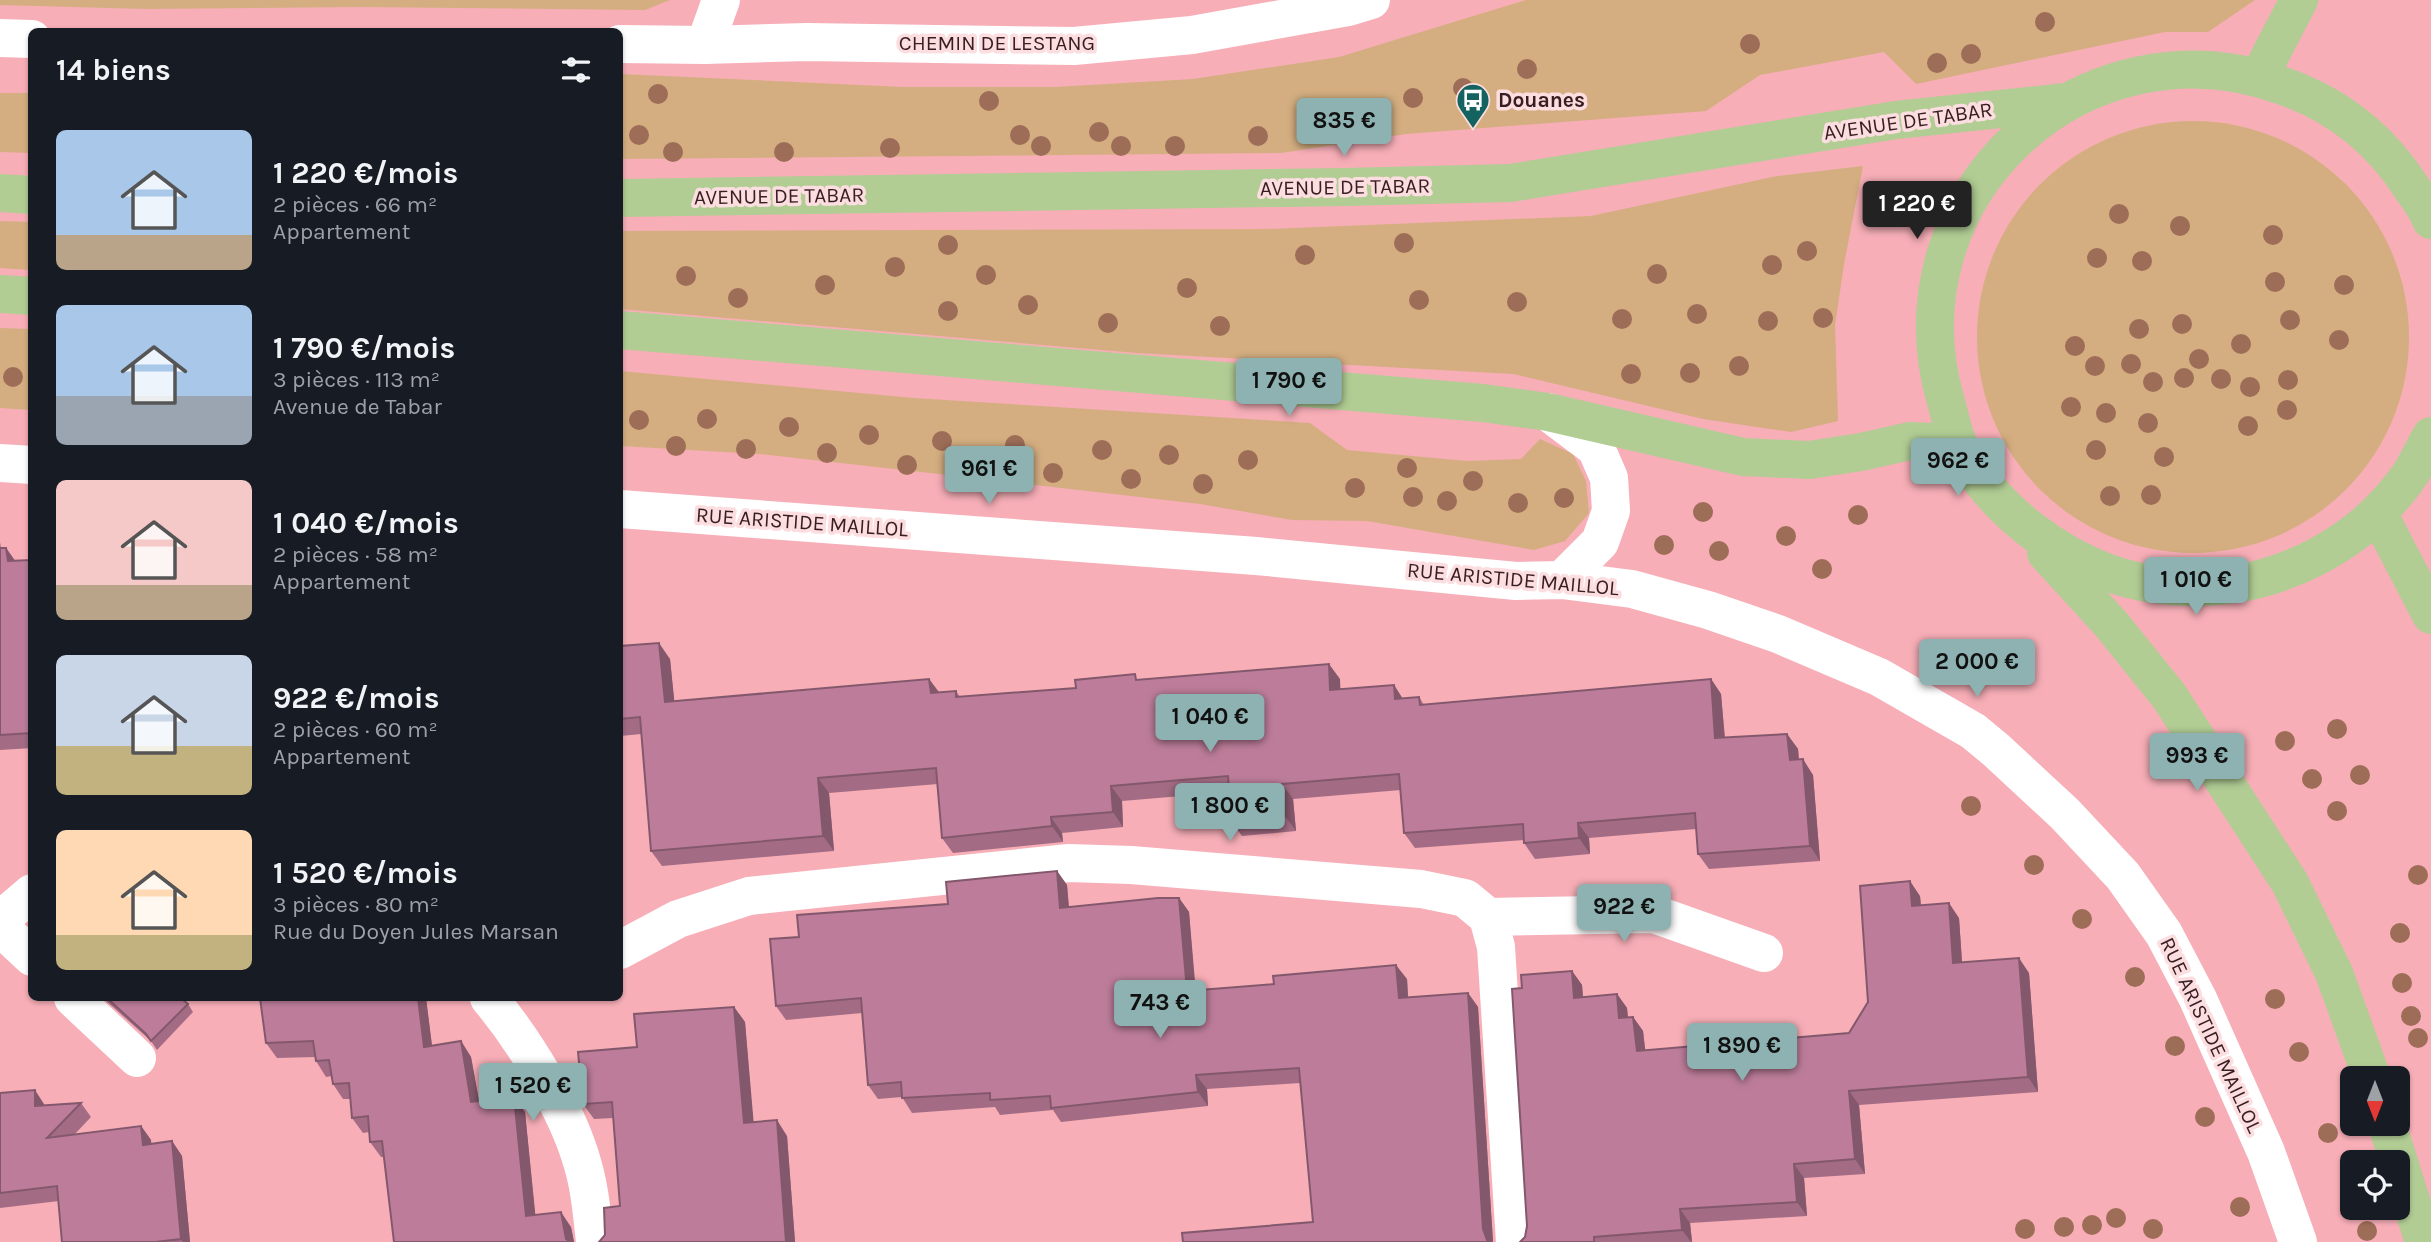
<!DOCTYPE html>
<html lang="fr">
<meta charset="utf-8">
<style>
:root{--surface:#171b24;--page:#242831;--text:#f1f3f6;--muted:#9ea1a6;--accent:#8eb2b2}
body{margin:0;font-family:Karla,sans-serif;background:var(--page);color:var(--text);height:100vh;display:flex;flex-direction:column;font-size:26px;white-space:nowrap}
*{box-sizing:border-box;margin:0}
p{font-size:23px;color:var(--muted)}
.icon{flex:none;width:38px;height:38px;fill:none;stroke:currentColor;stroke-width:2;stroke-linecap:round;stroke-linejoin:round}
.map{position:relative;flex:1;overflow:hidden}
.details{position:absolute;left:28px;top:28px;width:595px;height:973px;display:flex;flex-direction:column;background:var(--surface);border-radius:10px;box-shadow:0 2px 5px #0004}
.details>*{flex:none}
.needle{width:46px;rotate:180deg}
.controls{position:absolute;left:2340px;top:1066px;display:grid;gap:14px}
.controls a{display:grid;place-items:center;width:70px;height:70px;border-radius:10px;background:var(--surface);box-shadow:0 2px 5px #0004;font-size:35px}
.price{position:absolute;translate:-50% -60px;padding:0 16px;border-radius:7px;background:var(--accent);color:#111;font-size:23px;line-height:46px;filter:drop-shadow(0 2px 4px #0008)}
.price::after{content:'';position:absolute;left:50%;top:42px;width:21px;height:16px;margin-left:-10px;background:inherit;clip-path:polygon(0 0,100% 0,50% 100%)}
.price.selected{background:#222;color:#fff}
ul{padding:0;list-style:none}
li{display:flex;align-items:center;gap:21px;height:175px;padding:0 28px}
li span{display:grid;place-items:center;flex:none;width:196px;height:140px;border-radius:10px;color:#555}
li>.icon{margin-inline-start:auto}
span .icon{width:84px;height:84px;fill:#fffc;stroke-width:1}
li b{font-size:30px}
h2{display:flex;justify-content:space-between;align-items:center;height:84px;padding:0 28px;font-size:30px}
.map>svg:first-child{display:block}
.green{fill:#d4ae80}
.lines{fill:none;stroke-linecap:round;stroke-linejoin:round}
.minor{stroke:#fff;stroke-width:38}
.major{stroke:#b1cd94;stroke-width:38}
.tree{fill:#9e6d58}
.wall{fill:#a36c84}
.shaded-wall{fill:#84586c}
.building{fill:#bd7d9a;stroke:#84586c;stroke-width:2}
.labels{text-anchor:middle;stroke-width:7;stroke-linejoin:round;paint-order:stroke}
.street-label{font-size:21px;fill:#381d21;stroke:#fcdde0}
.poi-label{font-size:21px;font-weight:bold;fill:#381d21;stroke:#fcdde0;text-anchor:start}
</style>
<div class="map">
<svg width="2431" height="1242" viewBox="0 0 2431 1242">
<rect width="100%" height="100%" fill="#f7aeb7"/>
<g class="green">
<polygon points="0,0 670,0 645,10 359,7 146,9 0,5"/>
<polygon points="1526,0 2255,0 2208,32 2165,32 1916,84 1884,52 1760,75 1706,111 1406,134 1281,153 620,159 620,74 903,87 1055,87 1193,79 1339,57"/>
<polygon points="0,93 31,93 31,153 0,152"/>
<circle cx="2193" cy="337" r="216"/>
<polygon points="1863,166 1844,264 1835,325 1838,421 1791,432 1703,419 1513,374 1137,353 620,309 620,231 1267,229 1591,216 1777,176"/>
<polygon points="0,221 31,222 31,270 0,268"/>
<polygon points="0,328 31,329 31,410 0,408"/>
<polygon points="620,371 914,398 1310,423 1347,450 1467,461 1521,459 1540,439 1573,454 1586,481 1589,513 1565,541 1534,550 1367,521 1292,520 1200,504 966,477 759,454 620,446"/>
</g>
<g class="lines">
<g class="minor">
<polyline points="0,38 32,39"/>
<polyline points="620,44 705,45 807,42 1074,46 1192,35 1348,7 1371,0"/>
<polyline points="705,45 721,0"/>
<polyline points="1548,412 1596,448 1609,478 1611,511 1600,542 1562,580"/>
<polyline points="0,463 32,465"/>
<polyline points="620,509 1256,556 1516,581 1562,580 1632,589 1708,610 1778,634 1879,677 1973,731 1996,750 2065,814 2123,876 2164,934 2198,999 2266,1152 2298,1242"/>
<polyline points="1488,917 1654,914 1764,953"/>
<polyline points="0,920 32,893"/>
<polyline points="0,927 32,957"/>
<polyline points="620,950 678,919 749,896 1069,863 1131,865 1421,889 1465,898 1488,917 1496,947 1515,1242"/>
<polyline points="73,998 137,1058"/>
<path d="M489,998C524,1040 567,1109 582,1162C590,1188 592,1215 595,1242"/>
</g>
<g class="major">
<polyline points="2259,77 2299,0"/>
<polyline points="0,193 32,195"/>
<polyline points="620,198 1344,187 1510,183 1896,120 2065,102"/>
<path d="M2431,220C2427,209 2420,200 2413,190C2382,141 2338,105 2283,86C2082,13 1886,197 1946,402C1950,415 1952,430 1958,443C1973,476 2002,507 2030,529C2079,567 2131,587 2194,587C2279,587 2362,545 2411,473C2418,462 2424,448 2431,436"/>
<polyline points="0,294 32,296"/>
<polyline points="620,330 1483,403 1548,412 1743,457 1809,460 1861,452 1910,441 1957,443"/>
<polyline points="2378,513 2431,615"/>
<polyline points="2046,553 2111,624 2169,696 2290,883 2334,973 2372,1078"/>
<polyline points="2387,1124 2424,1242"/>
</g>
</g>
<g class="tree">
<circle cx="2045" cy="22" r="10"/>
<circle cx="1750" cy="44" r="10"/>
<circle cx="1971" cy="54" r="10"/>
<circle cx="1937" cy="63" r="10"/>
<circle cx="1527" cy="69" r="10"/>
<circle cx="1463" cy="88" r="10"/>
<circle cx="658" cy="94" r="10"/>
<circle cx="1413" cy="98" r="10"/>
<circle cx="989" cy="101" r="10"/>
<circle cx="1099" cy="132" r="10"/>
<circle cx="639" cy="135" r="10"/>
<circle cx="1020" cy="135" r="10"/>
<circle cx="1258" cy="136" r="10"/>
<circle cx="1041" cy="146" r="10"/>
<circle cx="1121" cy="146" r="10"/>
<circle cx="1175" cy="146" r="10"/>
<circle cx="890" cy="148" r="10"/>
<circle cx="673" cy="152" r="10"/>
<circle cx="784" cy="152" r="10"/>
<circle cx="2119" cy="214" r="10"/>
<circle cx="2180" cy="226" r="10"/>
<circle cx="2273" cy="235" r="10"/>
<circle cx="1404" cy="243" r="10"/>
<circle cx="948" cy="245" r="10"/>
<circle cx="1807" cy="251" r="10"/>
<circle cx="1305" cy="255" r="10"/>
<circle cx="2097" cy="258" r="10"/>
<circle cx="2142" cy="261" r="10"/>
<circle cx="1772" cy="265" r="10"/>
<circle cx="895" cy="267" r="10"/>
<circle cx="1657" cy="274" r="10"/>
<circle cx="986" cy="275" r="10"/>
<circle cx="686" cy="276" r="10"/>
<circle cx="2275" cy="282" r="10"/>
<circle cx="825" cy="285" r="10"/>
<circle cx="2344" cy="285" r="10"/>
<circle cx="1187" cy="288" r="10"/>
<circle cx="738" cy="298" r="10"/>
<circle cx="1419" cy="300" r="10"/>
<circle cx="1517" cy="302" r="10"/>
<circle cx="1028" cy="305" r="10"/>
<circle cx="948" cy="311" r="10"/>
<circle cx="1697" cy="314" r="10"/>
<circle cx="1823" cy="318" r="10"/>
<circle cx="1622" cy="319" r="10"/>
<circle cx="2290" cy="320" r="10"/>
<circle cx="1768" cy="321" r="10"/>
<circle cx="1108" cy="323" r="10"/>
<circle cx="2182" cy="324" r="10"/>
<circle cx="1220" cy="326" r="10"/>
<circle cx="2139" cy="329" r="10"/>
<circle cx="2339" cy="340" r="10"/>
<circle cx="2241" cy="344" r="10"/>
<circle cx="2075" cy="346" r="10"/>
<circle cx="2199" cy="359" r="10"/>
<circle cx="2131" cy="364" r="10"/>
<circle cx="1739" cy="366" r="10"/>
<circle cx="2095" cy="366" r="10"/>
<circle cx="1690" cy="373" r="10"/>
<circle cx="1631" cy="374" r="10"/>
<circle cx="13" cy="377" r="10"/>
<circle cx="2184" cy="378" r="10"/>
<circle cx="2221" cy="379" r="10"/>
<circle cx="2288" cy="380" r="10"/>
<circle cx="2153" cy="382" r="10"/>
<circle cx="2250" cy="387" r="10"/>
<circle cx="2071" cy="407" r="10"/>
<circle cx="2287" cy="410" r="10"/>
<circle cx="2106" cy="413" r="10"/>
<circle cx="707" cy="419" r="10"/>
<circle cx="639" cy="420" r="10"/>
<circle cx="2148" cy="423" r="10"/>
<circle cx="2248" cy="426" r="10"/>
<circle cx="789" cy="427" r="10"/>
<circle cx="869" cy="435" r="10"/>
<circle cx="942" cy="441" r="10"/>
<circle cx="1015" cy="445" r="10"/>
<circle cx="676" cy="446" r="10"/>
<circle cx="746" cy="449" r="10"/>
<circle cx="1102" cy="450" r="10"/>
<circle cx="2096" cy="450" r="10"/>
<circle cx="827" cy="453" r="10"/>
<circle cx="1169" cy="455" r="10"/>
<circle cx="2164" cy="457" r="10"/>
<circle cx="1248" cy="460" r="10"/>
<circle cx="907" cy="465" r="10"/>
<circle cx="1407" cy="468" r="10"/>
<circle cx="979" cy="471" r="10"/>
<circle cx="1053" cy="473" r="10"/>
<circle cx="1131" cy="479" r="10"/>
<circle cx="1473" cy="481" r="10"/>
<circle cx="1203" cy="484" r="10"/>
<circle cx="1355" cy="488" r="10"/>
<circle cx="2151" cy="495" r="10"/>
<circle cx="2110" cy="496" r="10"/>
<circle cx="1413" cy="497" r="10"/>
<circle cx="1564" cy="498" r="10"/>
<circle cx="1447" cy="501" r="10"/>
<circle cx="1518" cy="503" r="10"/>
<circle cx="1703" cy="512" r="10"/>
<circle cx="1858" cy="515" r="10"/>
<circle cx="1786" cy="536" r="10"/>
<circle cx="1664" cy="545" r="10"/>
<circle cx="1719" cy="551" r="10"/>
<circle cx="1822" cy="569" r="10"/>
<circle cx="2337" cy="729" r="10"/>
<circle cx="2285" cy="741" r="10"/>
<circle cx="2360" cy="775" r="10"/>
<circle cx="2312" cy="779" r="10"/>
<circle cx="1971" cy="806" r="10"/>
<circle cx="2337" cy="811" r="10"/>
<circle cx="2034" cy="865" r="10"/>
<circle cx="2418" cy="875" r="10"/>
<circle cx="2082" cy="919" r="10"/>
<circle cx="2400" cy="933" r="10"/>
<circle cx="2135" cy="977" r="10"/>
<circle cx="2402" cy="983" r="10"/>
<circle cx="2275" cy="999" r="10"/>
<circle cx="2411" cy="1016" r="10"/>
<circle cx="2418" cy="1038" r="10"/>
<circle cx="2175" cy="1046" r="10"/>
<circle cx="2299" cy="1052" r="10"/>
<circle cx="2205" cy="1117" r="10"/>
<circle cx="2328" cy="1133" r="10"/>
<circle cx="2240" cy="1207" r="10"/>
<circle cx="2116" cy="1218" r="10"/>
<circle cx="2092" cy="1225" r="10"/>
<circle cx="2064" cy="1227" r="10"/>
<circle cx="2025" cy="1229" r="10"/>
<circle cx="2153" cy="1229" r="10"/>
<circle cx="2367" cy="1231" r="10"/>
</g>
<g class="wall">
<polygon points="0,542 1,548 6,548 15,561 32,560 32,748 0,750"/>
<polygon points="620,646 670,659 674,701 929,679 939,692 956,691 960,697 1076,688 1139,680 1340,679 1340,690 1394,685 1403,699 1419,697 1424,705 1711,679 1721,694 1725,738 1787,734 1798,749 1799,760 1813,775 1820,861 1709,869 1698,854 1696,829 1589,838 1590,854 1535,859 1524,843 1524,840 1415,848 1404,833 1401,790 1293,799 1296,831 1242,836 1231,821 1229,792 1122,801 1123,827 1062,833 1063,842 953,853 942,838 938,784 829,793 834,851 662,866 651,851 641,734 620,736"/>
<polygon points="1057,871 1067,885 1069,907 1179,898 1189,912 1195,990 1407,979 1408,998 1468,993 1478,1007 1493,1242 1183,1242 1313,1222 1300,1083 1207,1089 1208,1106 1061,1122 1053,1110 1000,1115 995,1107 912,1113 902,1097 878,1099 868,1085 862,1013 786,1020 776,1006 799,937 948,904"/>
<polygon points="1920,896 1921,905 1959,918 1962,962 2029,973 2038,1092 1859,1105 1865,1174 1804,1178 1807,1216 1690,1223 1692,1242 1520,1242 1525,1237 1527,1226 1522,988 1572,971 1582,985 1583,997 1617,994 1627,1008 1628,1017 1633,1017 1643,1031 1645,1050 1849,1033 1868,1002"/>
<polygon points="103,998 181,998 188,1004 193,1012 157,1050 151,1041"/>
<polygon points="260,998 426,998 432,1046 461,1041 471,1057 479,1101 525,1112 535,1215 571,1227 574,1242 394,1242 384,1157 381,1157 370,1142 369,1132 363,1133 352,1118 350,1099 343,1099 333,1084 332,1076 326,1077 316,1061 315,1057 277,1058 266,1043"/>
<polygon points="734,1007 745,1022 753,1123 787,1136 795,1242 599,1242 605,1235 620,1206 613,1118 594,1119 583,1104 637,1047"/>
<polygon points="0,1093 44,1104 45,1106 81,1103 91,1117 74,1135 141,1126 151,1140 151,1144 172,1141 182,1156 190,1242 62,1242 59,1201 0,1208"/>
</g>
<g class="shaded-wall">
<polygon points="6,548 16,562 8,561"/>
<polygon points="659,643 670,659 676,717 665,702"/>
<polygon points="1329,664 1340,679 1341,706 1330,690"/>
<polygon points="929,679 940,694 931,693"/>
<polygon points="1711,679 1721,694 1726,754 1715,738"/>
<polygon points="1394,685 1404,701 1395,699"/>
<polygon points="1787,734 1798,749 1800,776 1790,760"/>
<polygon points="1803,759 1813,775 1820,861 1810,846"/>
<polygon points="818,778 829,793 834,851 823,836"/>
<polygon points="1282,784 1293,799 1296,831 1285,816"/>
<polygon points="1111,786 1122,801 1123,827 1113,812"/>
<polygon points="1051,817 1062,833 1063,842 1052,826"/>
<polygon points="1578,823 1589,838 1590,854 1579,838"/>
<polygon points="1057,871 1067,885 1070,923 1060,908"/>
<polygon points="1910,881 1920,896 1922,920 1912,906"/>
<polygon points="1179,898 1189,912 1197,1005 1187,991"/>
<polygon points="1949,903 1959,918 1963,977 1953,963"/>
<polygon points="2019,958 2029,973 2038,1092 2028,1077"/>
<polygon points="1396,965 1407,979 1409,1013 1399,998"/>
<polygon points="1572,971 1582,985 1584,1012 1574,998"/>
<polygon points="1468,993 1478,1007 1493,1242 1488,1242 1483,1229"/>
<polygon points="1617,994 1627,1008 1629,1033 1619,1018"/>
<polygon points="418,998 426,998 434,1062 424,1047"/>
<polygon points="734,1007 745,1022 755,1138 744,1123"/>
<polygon points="1633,1017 1643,1031 1647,1065 1637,1051"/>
<polygon points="461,1041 471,1057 482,1117 471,1102"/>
<polygon points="1196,1075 1207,1089 1208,1106 1198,1092"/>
<polygon points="35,1090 44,1104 45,1120 35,1106"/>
<polygon points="1849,1091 1859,1105 1865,1174 1855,1159"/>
<polygon points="514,1097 525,1112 537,1231 526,1216"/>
<polygon points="777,1120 787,1136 795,1242 786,1242"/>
<polygon points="141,1126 151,1140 153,1159 143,1145"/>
<polygon points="172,1141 182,1156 190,1242 183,1242 181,1239"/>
<polygon points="1794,1164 1804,1178 1807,1216 1797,1202"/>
<polygon points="1680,1209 1690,1223 1692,1242 1691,1242 1682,1230"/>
<polygon points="561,1212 571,1227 574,1242 568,1242 566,1239"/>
</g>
<g class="building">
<polygon points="0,548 6,548 8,561 32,560 32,733 0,735"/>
<polygon points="659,643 665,702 929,679 931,693 956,691 956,697 1076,688 1075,680 1135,674 1136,680 1329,664 1330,690 1394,685 1395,699 1419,697 1420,705 1711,679 1715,738 1787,734 1790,760 1803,759 1810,846 1698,854 1695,813 1578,823 1579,838 1524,843 1523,824 1404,833 1399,774 1282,784 1285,816 1231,821 1228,776 1111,786 1113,812 1051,817 1052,826 942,838 936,768 818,778 823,836 651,851 640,717 620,719 620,646"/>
<polygon points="1057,871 1060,908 1158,898 1179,898 1187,991 1274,984 1273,976 1396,965 1399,998 1468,993 1483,1229 1487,1240 1489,1242 1183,1242 1182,1233 1313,1222 1299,1068 1196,1075 1198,1092 1051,1108 1050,1096 990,1100 990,1093 902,1098 901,1082 868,1085 861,998 776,1006 770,939 799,937 797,915 948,904 946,882"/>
<polygon points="1910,881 1912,906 1949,903 1953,963 2019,958 2028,1077 1849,1091 1855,1159 1794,1164 1797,1202 1680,1209 1682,1230 1594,1237 1594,1242 1520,1242 1525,1237 1527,1226 1512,989 1522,988 1521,975 1572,971 1574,998 1617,994 1619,1018 1633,1017 1637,1051 1849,1033 1868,1002 1860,886"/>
<polygon points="107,998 181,998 188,1004 151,1041 146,1034"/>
<polygon points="260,998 418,998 424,1047 461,1041 471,1102 514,1097 526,1216 561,1212 566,1239 570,1242 394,1242 382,1141 370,1142 368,1116 352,1118 349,1083 333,1084 329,1060 316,1061 313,1041 266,1043"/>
<polygon points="734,1007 744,1123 777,1120 786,1242 599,1242 605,1235 604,1208 620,1206 612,1102 583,1104 578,1052 637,1047 634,1014"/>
<polygon points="35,1090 35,1106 81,1103 47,1138 141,1126 143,1145 172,1141 181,1239 155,1242 62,1242 57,1186 0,1193 0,1093"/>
</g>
<defs>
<symbol id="bus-pin" viewBox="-11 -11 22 30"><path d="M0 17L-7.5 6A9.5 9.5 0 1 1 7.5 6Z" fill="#146360" stroke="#fcdde0"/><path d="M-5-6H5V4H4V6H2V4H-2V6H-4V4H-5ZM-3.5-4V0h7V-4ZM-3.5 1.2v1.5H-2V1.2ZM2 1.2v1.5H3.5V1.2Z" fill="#fff"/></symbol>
</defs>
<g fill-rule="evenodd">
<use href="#bus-pin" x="1454" y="81" width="38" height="52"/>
</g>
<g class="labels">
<g class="street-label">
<text x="997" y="50">CHEMIN DE LESTANG</text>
<text transform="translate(1908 121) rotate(-8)" y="7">AVENUE DE TABAR</text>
<text transform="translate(1345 187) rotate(-1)" y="7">AVENUE DE TABAR</text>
<text transform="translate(779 196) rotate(-1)" y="7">AVENUE DE TABAR</text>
<text transform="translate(802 522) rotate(4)" y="7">RUE ARISTIDE MAILLOL</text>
<text transform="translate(1513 579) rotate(5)" y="7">RUE ARISTIDE MAILLOL</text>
<text transform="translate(2211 1035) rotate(65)" y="7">RUE ARISTIDE MAILLOL</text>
</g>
<g class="poi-label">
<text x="1498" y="107">Douanes</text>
</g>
</g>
</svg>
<div class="controls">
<a><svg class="needle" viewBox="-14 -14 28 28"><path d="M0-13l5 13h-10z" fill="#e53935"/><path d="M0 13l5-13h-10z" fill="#9ea1a6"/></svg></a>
<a><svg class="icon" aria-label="locate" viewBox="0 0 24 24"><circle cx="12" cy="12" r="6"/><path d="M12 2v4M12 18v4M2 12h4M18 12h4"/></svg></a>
</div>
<b class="price" style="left:1344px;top:158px">835 €</b>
<b class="price selected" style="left:1917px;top:241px">1 220 €</b>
<b class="price" style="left:1289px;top:418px">1 790 €</b>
<b class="price" style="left:1958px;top:498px">962 €</b>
<b class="price" style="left:989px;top:506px">961 €</b>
<b class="price" style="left:2196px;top:617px">1 010 €</b>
<b class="price" style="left:1977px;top:699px">2 000 €</b>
<b class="price" style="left:1210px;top:754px">1 040 €</b>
<b class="price" style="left:2197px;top:793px">993 €</b>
<b class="price" style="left:1230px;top:843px">1 800 €</b>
<b class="price" style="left:1624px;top:944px">922 €</b>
<b class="price" style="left:1160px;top:1040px">743 €</b>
<b class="price" style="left:1742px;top:1083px">1 890 €</b>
<b class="price" style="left:533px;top:1123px">1 520 €</b>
<section class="details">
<h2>14 biens<svg class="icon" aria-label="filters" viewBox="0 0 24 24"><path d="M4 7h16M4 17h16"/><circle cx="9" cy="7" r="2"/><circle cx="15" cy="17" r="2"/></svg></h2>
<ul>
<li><span style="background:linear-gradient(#a9c7e8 75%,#b9a48a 0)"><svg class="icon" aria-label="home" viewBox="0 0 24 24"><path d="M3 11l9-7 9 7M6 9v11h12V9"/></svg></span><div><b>1 220 €/mois</b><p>2 pièces · 66 m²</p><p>Appartement</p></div></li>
<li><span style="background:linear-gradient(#a9c7e8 65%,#9aa5b1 0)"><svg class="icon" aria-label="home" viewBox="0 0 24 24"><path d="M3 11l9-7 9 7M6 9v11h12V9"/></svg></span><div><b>1 790 €/mois</b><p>3 pièces · 113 m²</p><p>Avenue de Tabar</p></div></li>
<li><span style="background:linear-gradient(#f6c9c9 75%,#b9a48a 0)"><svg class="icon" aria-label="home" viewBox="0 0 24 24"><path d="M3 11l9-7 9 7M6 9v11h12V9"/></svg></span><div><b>1 040 €/mois</b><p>2 pièces · 58 m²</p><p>Appartement</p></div></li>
<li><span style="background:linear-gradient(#c9d6e8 65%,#c2b280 0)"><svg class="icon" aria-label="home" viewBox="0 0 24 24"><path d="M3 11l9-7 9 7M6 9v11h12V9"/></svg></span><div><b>922 €/mois</b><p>2 pièces · 60 m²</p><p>Appartement</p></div></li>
<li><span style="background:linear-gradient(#ffd9b3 75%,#c2b280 0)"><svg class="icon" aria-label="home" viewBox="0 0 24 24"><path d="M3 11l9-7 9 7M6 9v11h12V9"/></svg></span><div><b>1 520 €/mois</b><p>3 pièces · 80 m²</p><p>Rue du Doyen Jules Marsan</p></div></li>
</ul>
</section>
</div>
